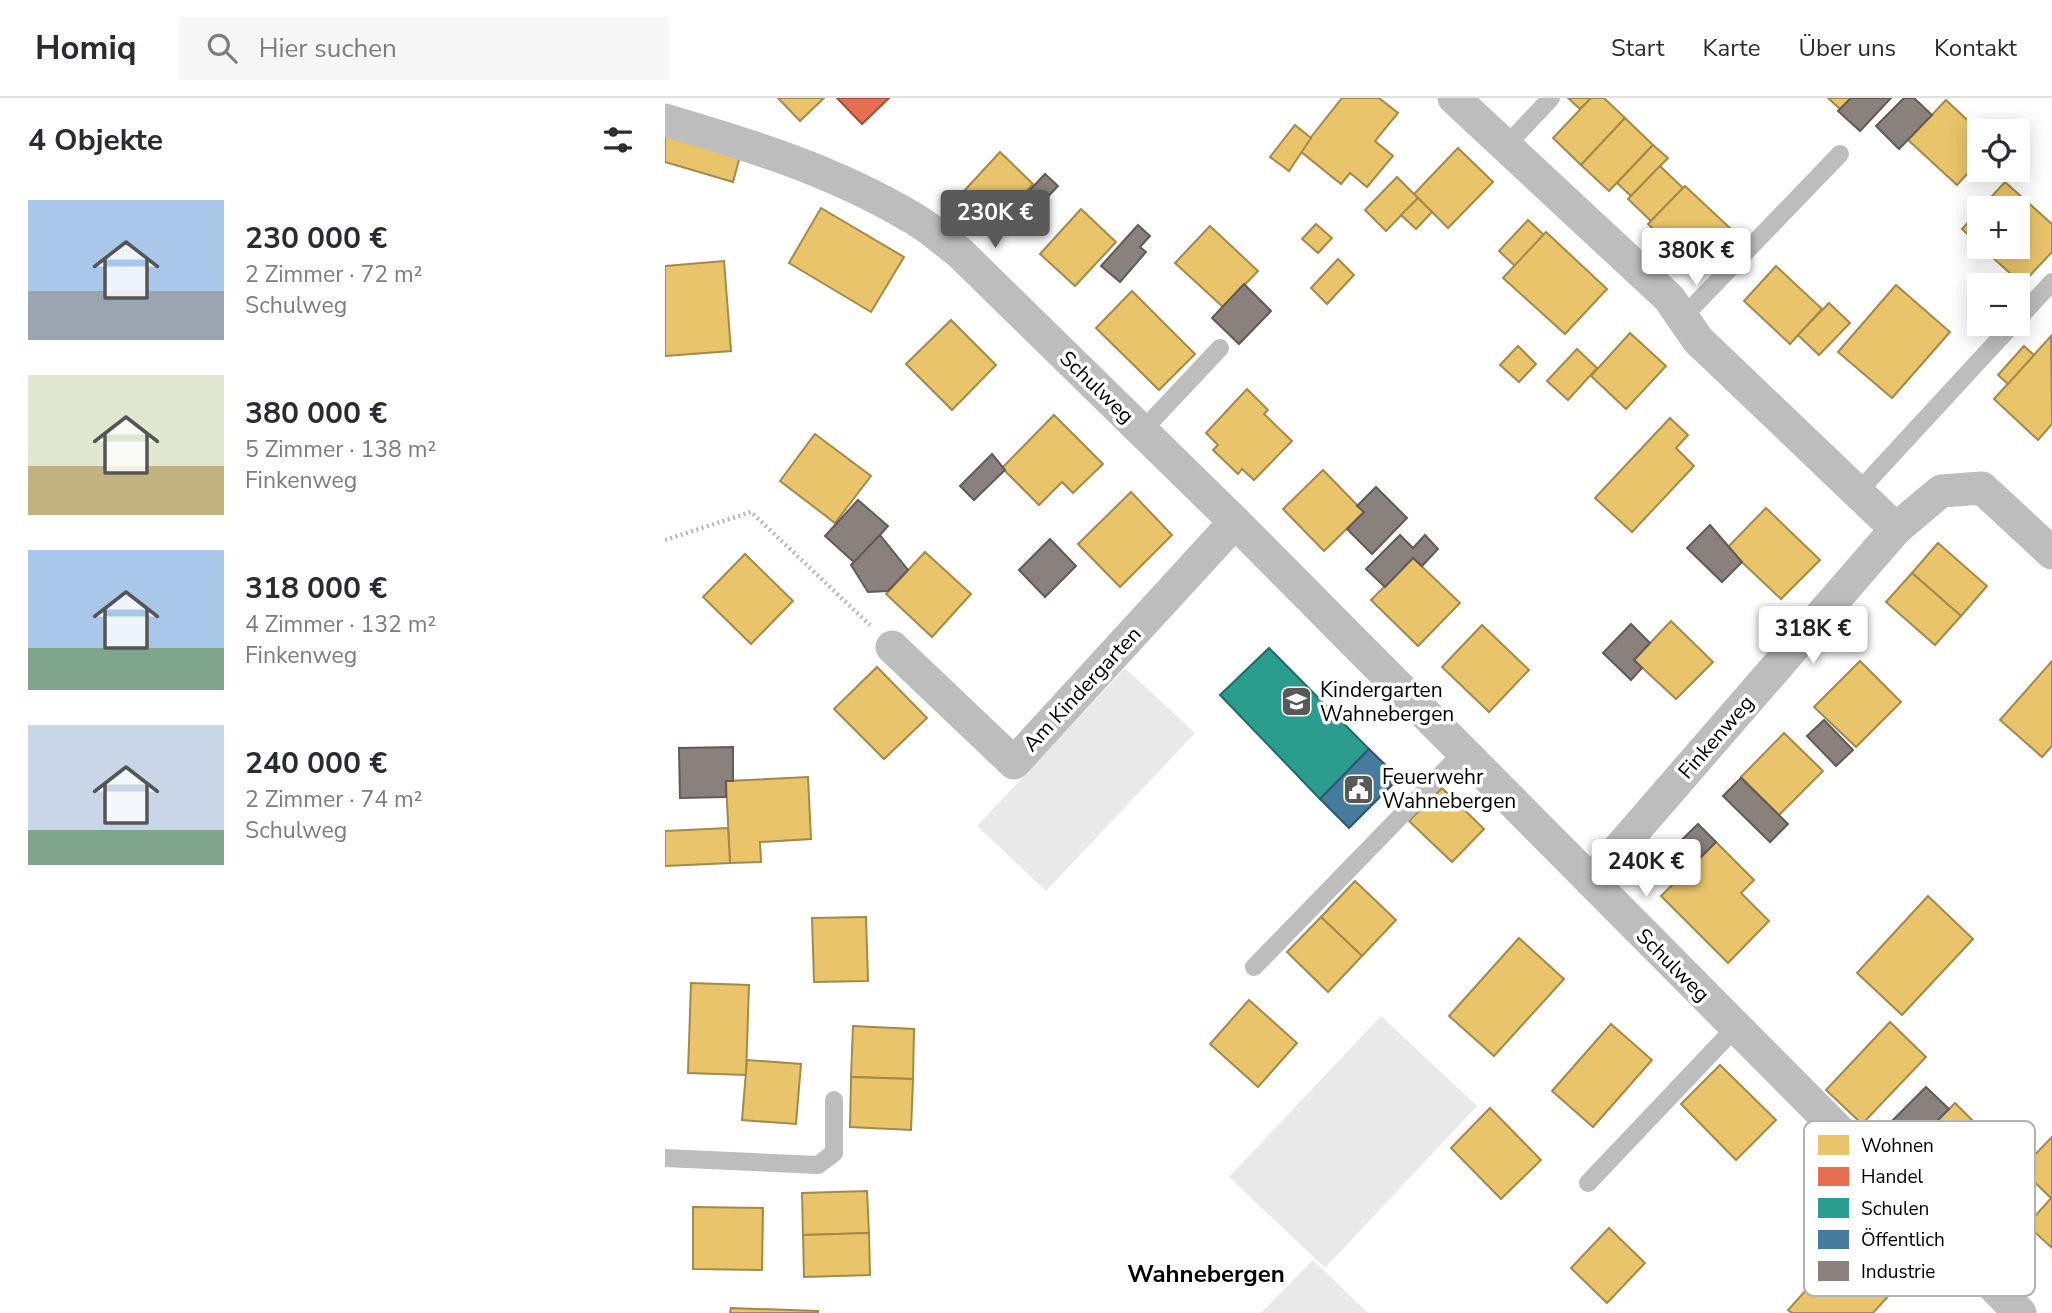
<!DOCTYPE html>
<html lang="de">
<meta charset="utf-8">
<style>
:root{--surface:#fff;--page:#f7f7f7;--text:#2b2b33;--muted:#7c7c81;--line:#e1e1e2;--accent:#595959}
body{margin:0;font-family:"Nunito Sans",sans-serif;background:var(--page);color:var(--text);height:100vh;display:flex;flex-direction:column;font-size:26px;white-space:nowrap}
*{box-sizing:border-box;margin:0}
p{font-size:23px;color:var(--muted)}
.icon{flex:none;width:38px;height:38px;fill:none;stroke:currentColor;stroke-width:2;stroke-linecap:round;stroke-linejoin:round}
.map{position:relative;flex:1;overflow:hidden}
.panel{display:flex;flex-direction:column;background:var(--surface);width:665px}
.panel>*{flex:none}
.buttons{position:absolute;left:1302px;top:21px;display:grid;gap:14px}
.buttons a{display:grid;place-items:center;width:63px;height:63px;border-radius:0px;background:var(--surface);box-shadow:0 4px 18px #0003;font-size:35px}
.price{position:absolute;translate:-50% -60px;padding:0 16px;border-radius:7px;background:#fff;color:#222;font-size:23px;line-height:46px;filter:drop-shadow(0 2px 4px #0008)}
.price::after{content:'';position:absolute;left:50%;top:42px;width:21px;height:16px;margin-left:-10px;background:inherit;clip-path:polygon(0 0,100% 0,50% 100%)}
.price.on{background:var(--accent);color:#fff}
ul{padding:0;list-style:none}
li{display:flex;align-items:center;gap:21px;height:175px;padding:0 28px}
li span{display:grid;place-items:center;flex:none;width:196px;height:140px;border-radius:0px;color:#555}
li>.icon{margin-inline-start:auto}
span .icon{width:84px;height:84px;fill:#fffc;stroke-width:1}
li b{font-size:30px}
h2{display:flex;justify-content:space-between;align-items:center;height:84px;padding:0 28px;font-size:30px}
header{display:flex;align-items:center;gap:42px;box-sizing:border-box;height:98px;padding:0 35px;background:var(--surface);border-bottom:2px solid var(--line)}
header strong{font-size:33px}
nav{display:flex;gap:38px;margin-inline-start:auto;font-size:24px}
.search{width:490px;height:63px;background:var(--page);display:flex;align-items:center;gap:18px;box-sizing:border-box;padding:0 24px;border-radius:0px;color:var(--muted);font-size:26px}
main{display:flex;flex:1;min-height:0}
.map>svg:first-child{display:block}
.green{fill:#e9e9e9}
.homes{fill:#e9c46a;stroke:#a3894a;stroke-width:2}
.shops{fill:#e76f51;stroke:#a24e39;stroke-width:2}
.schools{fill:#2a9d8f;stroke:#1d6e64;stroke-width:2}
.public{fill:#457b9d;stroke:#30566e;stroke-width:2}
.industry{fill:#8a817c;stroke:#615a57;stroke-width:2}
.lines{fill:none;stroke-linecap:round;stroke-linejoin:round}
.path{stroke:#b8b8b8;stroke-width:4.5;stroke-dasharray:2 3.5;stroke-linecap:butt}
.service{stroke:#bdbdbd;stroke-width:18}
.minor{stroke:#bdbdbd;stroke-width:33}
.labels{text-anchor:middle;stroke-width:7;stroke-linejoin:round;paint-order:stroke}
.street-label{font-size:21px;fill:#000;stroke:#fff}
.poi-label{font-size:21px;fill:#000;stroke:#fff;text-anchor:start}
.quarter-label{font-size:24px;font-weight:bold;fill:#000;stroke:#fff}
.key{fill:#fff;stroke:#b2b2b2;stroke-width:2}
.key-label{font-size:19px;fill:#000}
</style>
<header>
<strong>Homiq</strong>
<div class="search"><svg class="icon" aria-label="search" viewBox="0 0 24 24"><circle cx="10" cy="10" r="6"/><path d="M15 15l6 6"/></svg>Hier suchen</div>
<nav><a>Start</a><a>Karte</a><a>Über uns</a><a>Kontakt</a></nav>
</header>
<main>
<section class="panel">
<h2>4 Objekte<svg class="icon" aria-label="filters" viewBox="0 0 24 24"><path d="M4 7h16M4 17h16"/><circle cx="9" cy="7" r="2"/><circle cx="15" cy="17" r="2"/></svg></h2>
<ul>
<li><span style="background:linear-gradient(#a9c7e8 65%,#9aa5b1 0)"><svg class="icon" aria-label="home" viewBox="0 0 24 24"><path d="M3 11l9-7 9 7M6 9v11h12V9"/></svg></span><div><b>230 000 €</b><p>2 Zimmer · 72 m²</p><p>Schulweg</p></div></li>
<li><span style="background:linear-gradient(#dfe7d0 65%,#c2b280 0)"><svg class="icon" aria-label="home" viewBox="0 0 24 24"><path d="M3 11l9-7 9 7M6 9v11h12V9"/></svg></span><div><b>380 000 €</b><p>5 Zimmer · 138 m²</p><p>Finkenweg</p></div></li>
<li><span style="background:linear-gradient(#a9c7e8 70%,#7fa58c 0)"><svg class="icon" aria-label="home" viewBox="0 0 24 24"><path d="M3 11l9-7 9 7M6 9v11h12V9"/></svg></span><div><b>318 000 €</b><p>4 Zimmer · 132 m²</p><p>Finkenweg</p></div></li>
<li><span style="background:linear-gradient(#c9d6e8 75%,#7fa58c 0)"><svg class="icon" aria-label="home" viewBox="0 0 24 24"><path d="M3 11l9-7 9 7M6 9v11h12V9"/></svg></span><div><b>240 000 €</b><p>2 Zimmer · 74 m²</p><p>Schulweg</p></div></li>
</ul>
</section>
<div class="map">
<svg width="1387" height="1215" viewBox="0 0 1387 1215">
<rect width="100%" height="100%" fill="#fff"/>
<g class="green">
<polygon points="460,570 530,635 381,793 312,728"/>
<polygon points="716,918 812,1008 660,1170 564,1079"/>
<polygon points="648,1162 703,1215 596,1215"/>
</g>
<g class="homes">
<polygon points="113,0 159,0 135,23"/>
<polygon points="677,0 714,0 733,15 710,43 728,58 702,89 685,75 676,86 635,53"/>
<polygon points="903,0 926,0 915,11"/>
<polygon points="926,0 939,0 960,20 916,67 888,40"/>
<polygon points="1163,0 1186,0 1175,11"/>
<polygon points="1281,2 1314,33 1314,63 1292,87 1243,42"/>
<polygon points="960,20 988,47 944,93 916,67"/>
<polygon points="630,27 646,40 624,73 605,59"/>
<polygon points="0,36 75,58 68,84 0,64"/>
<polygon points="988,47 1003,60 966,98 952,85"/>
<polygon points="793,50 828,84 783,130 749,96"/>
<polygon points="335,54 368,86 333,124 299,93"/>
<polygon points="995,68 1018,90 986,123 963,101"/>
<polygon points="732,79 753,100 721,133 700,112"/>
<polygon points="1340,84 1387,126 1387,154 1357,186 1316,149 1353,149 1353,110 1316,110"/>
<polygon points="1020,88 1065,130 1027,169 983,126"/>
<polygon points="753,100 767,114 751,131 736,117"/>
<polygon points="156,110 239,159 206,214 124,165"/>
<polygon points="416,111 451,144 410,188 375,156"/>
<polygon points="1314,112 1314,147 1297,131"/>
<polygon points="863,122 879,137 850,168 834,153"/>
<polygon points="651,126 667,140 653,155 637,141"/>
<polygon points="545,128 593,173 558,209 510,165"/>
<polygon points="881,134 942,191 900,236 838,180"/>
<polygon points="673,161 689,177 662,206 646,190"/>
<polygon points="59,163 66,253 0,258 0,168"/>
<polygon points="1111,168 1157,211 1125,246 1079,203"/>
<polygon points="1231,187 1285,234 1227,300 1173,254"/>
<polygon points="467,193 530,256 494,292 431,230"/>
<polygon points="1164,205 1185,225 1154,257 1133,237"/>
<polygon points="286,222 331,267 287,312 241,266"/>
<polygon points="965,235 1001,268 961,311 926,278"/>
<polygon points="1386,238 1387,326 1373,342 1329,301"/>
<polygon points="853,248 871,266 854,284 835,267"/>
<polygon points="1359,248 1369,257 1343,286 1333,277"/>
<polygon points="912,251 932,270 903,302 882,283"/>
<polygon points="582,291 603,312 599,316 627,343 589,382 577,371 573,376 548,352 553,347 541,335"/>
<polygon points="389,317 438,366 408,395 397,384 374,407 337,370"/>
<polygon points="1005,320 1023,337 1011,350 1029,368 967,434 930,400"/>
<polygon points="150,336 206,378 170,425 115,383"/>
<polygon points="658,372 699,414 659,453 618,411"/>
<polygon points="466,394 507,437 455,489 413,446"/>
<polygon points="1101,410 1155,462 1116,501 1062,450"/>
<polygon points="1273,445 1322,488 1296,518 1247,475"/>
<polygon points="260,454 306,496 267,539 221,496"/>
<polygon points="80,456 128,503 86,546 38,499"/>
<polygon points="748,460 795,505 753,548 706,502"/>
<polygon points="1247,475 1296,518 1270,547 1221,504"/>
<polygon points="1006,523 1048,564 1011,601 969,562"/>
<polygon points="817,527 864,572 824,614 777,569"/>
<polygon points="1195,563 1236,604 1191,649 1149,609"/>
<polygon points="1387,563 1387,648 1377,659 1335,622"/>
<polygon points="212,569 262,620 219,661 169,611"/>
<polygon points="1119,635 1158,673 1114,717 1076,679"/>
<polygon points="143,679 146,741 95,744 96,764 65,765 61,683"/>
<polygon points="777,690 819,731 787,764 744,723"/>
<polygon points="63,730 65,765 0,768 0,733"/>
<polygon points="1051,744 1089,782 1076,795 1104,823 1063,865 996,798"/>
<polygon points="690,783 731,822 697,858 656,819"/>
<polygon points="1263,798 1308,841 1237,917 1192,875"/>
<polygon points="201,819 203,883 149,884 147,820"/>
<polygon points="656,819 697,858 663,894 622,854"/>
<polygon points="854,840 899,881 829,958 784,918"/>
<polygon points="26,885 84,887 81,977 23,975"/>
<polygon points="584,902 632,945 593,989 545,946"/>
<polygon points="1225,924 1261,959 1197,1026 1161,992"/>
<polygon points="946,926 987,962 928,1029 887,993"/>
<polygon points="188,928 249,931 248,981 186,979"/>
<polygon points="82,962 136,966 131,1026 77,1022"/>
<polygon points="1055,967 1111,1022 1071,1062 1016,1006"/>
<polygon points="186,979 248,981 246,1032 185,1029"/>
<polygon points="1290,1005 1334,1049 1298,1086 1253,1042"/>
<polygon points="825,1010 876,1062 836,1101 786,1050"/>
<polygon points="1387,1039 1387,1099 1386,1100 1356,1071"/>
<polygon points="202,1093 204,1135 138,1137 137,1095"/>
<polygon points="1387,1099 1387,1150 1362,1127"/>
<polygon points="28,1109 98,1110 97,1172 28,1171"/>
<polygon points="944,1130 980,1165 942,1205 906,1170"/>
<polygon points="204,1135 205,1177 139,1179 138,1137"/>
<polygon points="1177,1152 1226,1195 1208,1215 1127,1215 1123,1212"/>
<polygon points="66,1210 153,1213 153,1215 65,1215"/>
</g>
<polygon class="shops" points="172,0 224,0 197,26"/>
<polygon class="schools" points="604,550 704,651 655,701 555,597"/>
<polygon class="public" points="704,651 734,680 684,730 655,701"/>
<g class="industry">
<polygon points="1186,0 1226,0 1195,33 1173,13"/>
<polygon points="1239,0 1249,0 1267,17 1234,51 1211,28"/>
<polygon points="380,76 393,88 359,124 346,112"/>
<polygon points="473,127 485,138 475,149 481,154 455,184 436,168"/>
<polygon points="579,186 606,213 574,246 547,220"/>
<polygon points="327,356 340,372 309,402 295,388"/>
<polygon points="711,389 742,420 707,456 682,431 699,414 692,408"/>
<polygon points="193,402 223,428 190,465 160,438"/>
<polygon points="1045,427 1077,464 1057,484 1022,450"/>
<polygon points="215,437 243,472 223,493 203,494 186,467"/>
<polygon points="735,437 748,450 760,437 773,451 757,468 748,460 720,489 701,471"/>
<polygon points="385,441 411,468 380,499 354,472"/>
<polygon points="966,526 985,545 969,562 977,570 966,582 938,555"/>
<polygon points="1159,622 1188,652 1171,668 1142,638"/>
<polygon points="68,649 68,683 61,683 61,699 15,700 14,650"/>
<polygon points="1076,680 1123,726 1105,744 1058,698"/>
<polygon points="1033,726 1051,744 1014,781 996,762"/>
<polygon points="1261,989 1284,1011 1251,1044 1228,1022"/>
</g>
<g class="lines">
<polyline class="path" points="0,442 86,414 205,527"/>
<g class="service">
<polyline points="842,47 886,0"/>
<polyline points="1018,219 1175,56"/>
<polyline points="1353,221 1387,184"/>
<polyline points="477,333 555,250"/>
<polyline points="1192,395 1348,226"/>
<polyline points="589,869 798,654"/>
<polyline points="0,1060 153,1067 169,1055 169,1002"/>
<polyline points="923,1085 1070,930"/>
</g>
<g class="minor">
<polyline points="789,0 1004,200 1033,242 1231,431"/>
<path d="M0,22C85,47 169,73 246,119C263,128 278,142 294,154L570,424L1355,1215"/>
<polyline points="227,549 349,665 570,424"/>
<polyline points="926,783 1231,431 1276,393 1317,390 1387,455"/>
</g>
</g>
<defs>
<symbol id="school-square" viewBox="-11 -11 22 22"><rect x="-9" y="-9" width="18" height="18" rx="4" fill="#595959" stroke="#fff"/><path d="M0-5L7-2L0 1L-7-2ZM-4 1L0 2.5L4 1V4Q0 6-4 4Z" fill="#fff"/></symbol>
<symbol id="civic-square" viewBox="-11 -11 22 22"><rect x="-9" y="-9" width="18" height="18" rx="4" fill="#595959" stroke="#fff"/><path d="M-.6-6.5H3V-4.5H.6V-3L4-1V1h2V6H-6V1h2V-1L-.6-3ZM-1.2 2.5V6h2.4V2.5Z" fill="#fff"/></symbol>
</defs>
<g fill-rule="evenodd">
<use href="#school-square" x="614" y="586" width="35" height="35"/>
<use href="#civic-square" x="676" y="674" width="35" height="35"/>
</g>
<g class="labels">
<g class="street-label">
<text transform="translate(432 289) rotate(44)" y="7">Schulweg</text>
<text transform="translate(417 591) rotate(-47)" y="7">Am Kindergarten</text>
<text transform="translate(1051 639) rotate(-49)" y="7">Finkenweg</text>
<text transform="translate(1008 867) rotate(45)" y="7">Schulweg</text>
</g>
<g class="poi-label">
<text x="655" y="599">Kindergarten<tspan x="655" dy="24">Wahnebergen</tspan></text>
<text x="717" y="686">Feuerwehr<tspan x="717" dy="24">Wahnebergen</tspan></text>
</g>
<g class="quarter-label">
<text x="541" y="1184">Wahnebergen</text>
</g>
</g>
<rect x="1139" y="1023" width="231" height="175" rx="10" class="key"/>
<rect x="1153" y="1037" width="31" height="20" fill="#e9c46a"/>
<rect x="1153" y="1069" width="31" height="19" fill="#e76f51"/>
<rect x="1153" y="1100" width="31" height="20" fill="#2a9d8f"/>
<rect x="1153" y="1132" width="31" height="19" fill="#457b9d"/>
<rect x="1153" y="1163" width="31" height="20" fill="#8a817c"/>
<g class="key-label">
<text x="1196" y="1054">Wohnen</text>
<text x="1196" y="1085">Handel</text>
<text x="1196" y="1117">Schulen</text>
<text x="1196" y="1148">Öffentlich</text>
<text x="1196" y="1180">Industrie</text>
</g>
</svg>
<div class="buttons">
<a><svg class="icon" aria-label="locate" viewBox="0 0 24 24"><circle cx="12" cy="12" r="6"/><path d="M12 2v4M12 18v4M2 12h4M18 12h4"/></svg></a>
<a>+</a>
<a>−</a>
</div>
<b class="price on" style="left:330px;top:152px">230K €</b>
<b class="price" style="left:1031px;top:190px">380K €</b>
<b class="price" style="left:1148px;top:568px">318K €</b>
<b class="price" style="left:981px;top:801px">240K €</b>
</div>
</main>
